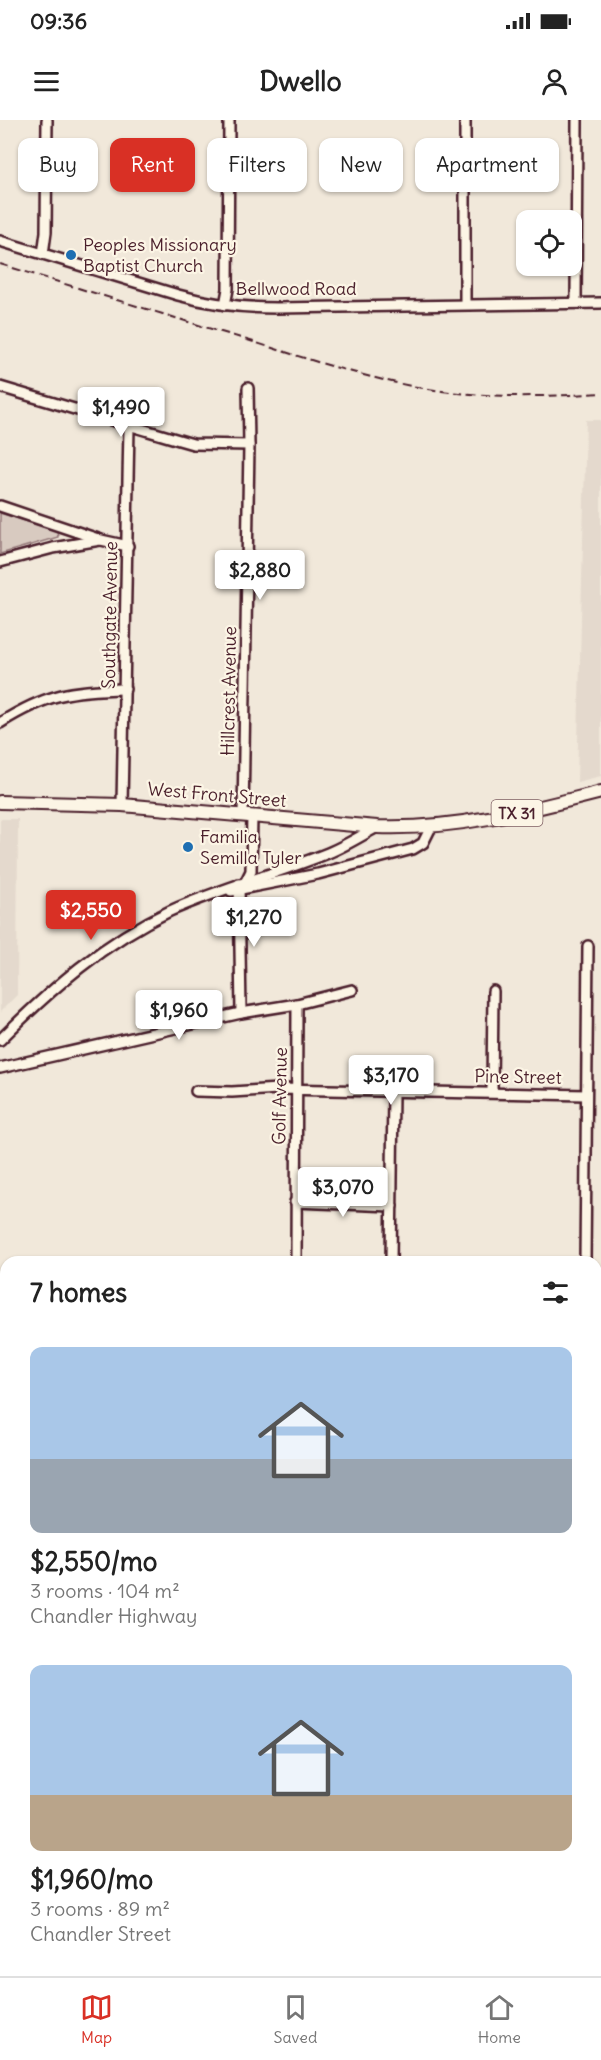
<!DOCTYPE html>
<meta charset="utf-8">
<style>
:root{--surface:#fff;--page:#f6f6f6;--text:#222;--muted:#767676;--line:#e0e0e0;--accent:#d93025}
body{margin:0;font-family:Delius,sans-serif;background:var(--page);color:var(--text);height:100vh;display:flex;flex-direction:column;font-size:22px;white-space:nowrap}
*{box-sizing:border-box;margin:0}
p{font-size:20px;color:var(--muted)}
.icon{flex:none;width:33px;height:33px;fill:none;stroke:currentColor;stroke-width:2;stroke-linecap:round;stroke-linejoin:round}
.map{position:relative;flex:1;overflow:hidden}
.details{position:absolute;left:0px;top:1136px;width:602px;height:722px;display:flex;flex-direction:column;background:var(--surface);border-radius:18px 18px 0 0;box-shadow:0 2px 4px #0004}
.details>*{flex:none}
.guide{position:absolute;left:18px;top:18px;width:566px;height:54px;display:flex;gap:12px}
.tools{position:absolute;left:516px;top:90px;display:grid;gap:12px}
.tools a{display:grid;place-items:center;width:66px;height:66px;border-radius:12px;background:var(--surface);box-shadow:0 2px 4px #0004;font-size:30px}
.price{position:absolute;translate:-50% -51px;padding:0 14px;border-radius:6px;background:#fff;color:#222;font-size:20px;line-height:39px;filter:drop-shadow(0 2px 3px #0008)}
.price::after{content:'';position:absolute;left:50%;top:36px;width:18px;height:14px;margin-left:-9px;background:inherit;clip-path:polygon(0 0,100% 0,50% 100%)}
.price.on{background:var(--accent);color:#fff}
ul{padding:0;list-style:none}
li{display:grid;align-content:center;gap:12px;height:318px;padding:0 30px}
li span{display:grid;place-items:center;height:186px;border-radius:12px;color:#555}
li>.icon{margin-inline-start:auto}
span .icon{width:108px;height:108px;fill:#fffc;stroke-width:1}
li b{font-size:26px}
h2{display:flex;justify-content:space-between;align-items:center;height:72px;padding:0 30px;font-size:26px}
.tag{padding:0 21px;border-radius:12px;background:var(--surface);box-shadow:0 2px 4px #0004;font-size:21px;line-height:54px}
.tag.on{background:var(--accent);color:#fff}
.status{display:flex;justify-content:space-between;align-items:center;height:42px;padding:0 30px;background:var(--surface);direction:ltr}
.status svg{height:16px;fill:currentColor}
header{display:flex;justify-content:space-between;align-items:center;height:78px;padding:0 30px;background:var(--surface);font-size:27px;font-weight:700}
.menu{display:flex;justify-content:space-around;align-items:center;height:84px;border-top:2px solid var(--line);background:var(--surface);font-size:16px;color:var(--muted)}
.menu a{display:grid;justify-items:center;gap:3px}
.menu .on{color:var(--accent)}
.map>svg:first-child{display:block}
.built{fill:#e4d9cd}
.green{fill:#d8cac0;stroke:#917476;stroke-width:1.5}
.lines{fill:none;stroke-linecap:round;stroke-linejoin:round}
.minor-casing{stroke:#4a1f2b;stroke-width:14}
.major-casing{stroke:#4a1f2b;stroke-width:16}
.minor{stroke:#fcf5e5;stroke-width:9}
.major{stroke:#fcf5e5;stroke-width:12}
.rail{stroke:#4a1f2b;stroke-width:2;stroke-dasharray:9 4.5;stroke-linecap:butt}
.poi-dot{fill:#1f6fb2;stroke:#fcf5e5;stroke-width:2}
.labels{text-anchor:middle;stroke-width:4.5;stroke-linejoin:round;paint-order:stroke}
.shield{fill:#fcf5e5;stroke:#7f5f63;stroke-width:1.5}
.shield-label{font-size:16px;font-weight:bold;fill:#4a1f2b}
.poi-label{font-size:18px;fill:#4a1f2b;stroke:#fcf5e5;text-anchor:start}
.street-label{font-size:18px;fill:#4a1f2b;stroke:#fcf5e5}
</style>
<div class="status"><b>09:36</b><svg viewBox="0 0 49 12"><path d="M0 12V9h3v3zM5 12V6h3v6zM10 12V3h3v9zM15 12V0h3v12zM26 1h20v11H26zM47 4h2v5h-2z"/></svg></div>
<header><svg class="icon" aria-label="menu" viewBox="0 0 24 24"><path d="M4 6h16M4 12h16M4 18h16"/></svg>Dwello<svg class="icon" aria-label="person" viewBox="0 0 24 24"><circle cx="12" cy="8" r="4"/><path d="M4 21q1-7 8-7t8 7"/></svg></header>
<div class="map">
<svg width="601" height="1856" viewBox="0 0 601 1856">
<rect width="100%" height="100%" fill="#f1e8da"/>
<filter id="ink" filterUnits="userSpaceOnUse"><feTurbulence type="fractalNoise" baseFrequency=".0167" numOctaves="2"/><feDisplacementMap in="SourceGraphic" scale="12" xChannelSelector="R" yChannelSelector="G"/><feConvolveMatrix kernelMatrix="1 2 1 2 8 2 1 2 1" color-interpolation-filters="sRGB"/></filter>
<g filter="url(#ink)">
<g class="built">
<polygon points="586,300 601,300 601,656 577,662"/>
<polygon points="0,699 18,699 17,875 0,892"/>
</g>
<g class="green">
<polygon points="0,393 57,411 58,417 0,434"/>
<polygon points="0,1210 6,1212 6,1851 596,1851 596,1347 601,1349 601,1856 0,1856"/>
</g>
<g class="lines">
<defs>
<g id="minor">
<path d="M0,121L178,175C210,184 243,188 277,188L601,183"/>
<polyline points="43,134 46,112 47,0"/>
<polyline points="576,182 577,0"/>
<polyline points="465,184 465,0"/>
<polyline points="225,185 228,169 229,0"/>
<polyline points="0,267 179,320 193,324 249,325"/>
<polyline points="0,386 101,420 128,426"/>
<polyline points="0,442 53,428 100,420"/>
<path d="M0,603C46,574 71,570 125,569"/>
<polyline points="122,685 129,306"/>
<polyline points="243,695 249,325 248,268"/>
<polyline points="245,763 251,751 252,696"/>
<polyline points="239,764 241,893"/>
<polyline points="231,771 318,754 413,729 423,723 431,707"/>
<path d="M0,920C51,869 104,822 170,791C221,768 276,754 328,733C345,726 361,716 377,707"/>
<polyline points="0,948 241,893 297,884 352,870"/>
<polyline points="196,971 232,972 278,969 586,975"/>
<polyline points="492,972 493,871"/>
<polyline points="295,1082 392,1086"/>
<polyline points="296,1142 297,884"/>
<polyline points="391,1142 393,972"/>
<polyline points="585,1142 588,826"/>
</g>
<g id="major">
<path d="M0,682L122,685L377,707C454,710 527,691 601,672"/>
<polyline points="0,1188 6,1190"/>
<polyline points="596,1321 601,1322"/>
</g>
</defs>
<use href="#minor" class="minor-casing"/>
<use href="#major" class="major-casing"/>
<use href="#minor" class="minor"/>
<use href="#major" class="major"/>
<path class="rail" d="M0,144C81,169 163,194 244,219C308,239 375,262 442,271C494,278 549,277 601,273"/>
</g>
</g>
<g class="poi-dot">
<circle cx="71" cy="135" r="6"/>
<circle cx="188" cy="727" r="6"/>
</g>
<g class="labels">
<rect class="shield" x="491.5" y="680" width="51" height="26" rx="4.5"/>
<g class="shield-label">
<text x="517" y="699">TX 31</text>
</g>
<g class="poi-label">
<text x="83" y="131">Peoples Missionary<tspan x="83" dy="21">Baptist Church</tspan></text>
<text x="200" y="723">Familia<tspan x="200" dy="21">Semilla Tyler</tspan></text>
</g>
<g class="street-label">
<text x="296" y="175">Bellwood Road</text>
<text transform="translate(110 495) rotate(-89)" y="6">Southgate Avenue</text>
<text transform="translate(229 571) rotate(-89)" y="6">Hillcrest Avenue</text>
<text transform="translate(217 675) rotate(5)" y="6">West Front Street</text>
<text transform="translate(518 957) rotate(1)" y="6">Pine Street</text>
<text transform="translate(280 976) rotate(-89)" y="6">Golf Avenue</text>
</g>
</g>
</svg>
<div class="tools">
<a><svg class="icon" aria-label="locate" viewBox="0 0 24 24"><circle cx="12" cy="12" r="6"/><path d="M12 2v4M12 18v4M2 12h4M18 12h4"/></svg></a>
</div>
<b class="price" style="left:121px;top:318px">$1,490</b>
<b class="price" style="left:260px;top:481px">$2,880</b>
<b class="price on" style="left:91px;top:821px">$2,550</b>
<b class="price" style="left:254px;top:828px">$1,270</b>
<b class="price" style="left:179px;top:921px">$1,960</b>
<b class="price" style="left:391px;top:986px">$3,170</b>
<b class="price" style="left:343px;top:1098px">$3,070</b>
<div class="guide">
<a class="tag">Buy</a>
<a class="tag on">Rent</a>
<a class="tag">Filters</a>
<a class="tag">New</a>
<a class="tag">Apartment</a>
</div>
<section class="details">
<h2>7 homes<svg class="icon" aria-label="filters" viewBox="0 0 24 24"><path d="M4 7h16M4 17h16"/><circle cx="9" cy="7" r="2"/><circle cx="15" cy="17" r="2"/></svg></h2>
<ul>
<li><span style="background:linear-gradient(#a9c7e8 60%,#9aa5b1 0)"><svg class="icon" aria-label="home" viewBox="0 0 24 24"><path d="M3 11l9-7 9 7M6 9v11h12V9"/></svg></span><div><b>$2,550/mo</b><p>3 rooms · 104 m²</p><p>Chandler Highway</p></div></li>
<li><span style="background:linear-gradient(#a9c7e8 70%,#b9a48a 0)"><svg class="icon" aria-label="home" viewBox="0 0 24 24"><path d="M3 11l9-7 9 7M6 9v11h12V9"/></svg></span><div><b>$1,960/mo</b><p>3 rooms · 89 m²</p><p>Chandler Street</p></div></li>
</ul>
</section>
</div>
<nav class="menu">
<a class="on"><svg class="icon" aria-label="map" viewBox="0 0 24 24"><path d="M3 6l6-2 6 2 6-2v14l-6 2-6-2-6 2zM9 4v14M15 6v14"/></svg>Map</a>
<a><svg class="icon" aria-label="saved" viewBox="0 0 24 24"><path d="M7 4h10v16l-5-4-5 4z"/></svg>Saved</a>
<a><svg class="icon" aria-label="home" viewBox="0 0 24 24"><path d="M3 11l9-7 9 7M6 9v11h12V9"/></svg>Home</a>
</nav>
